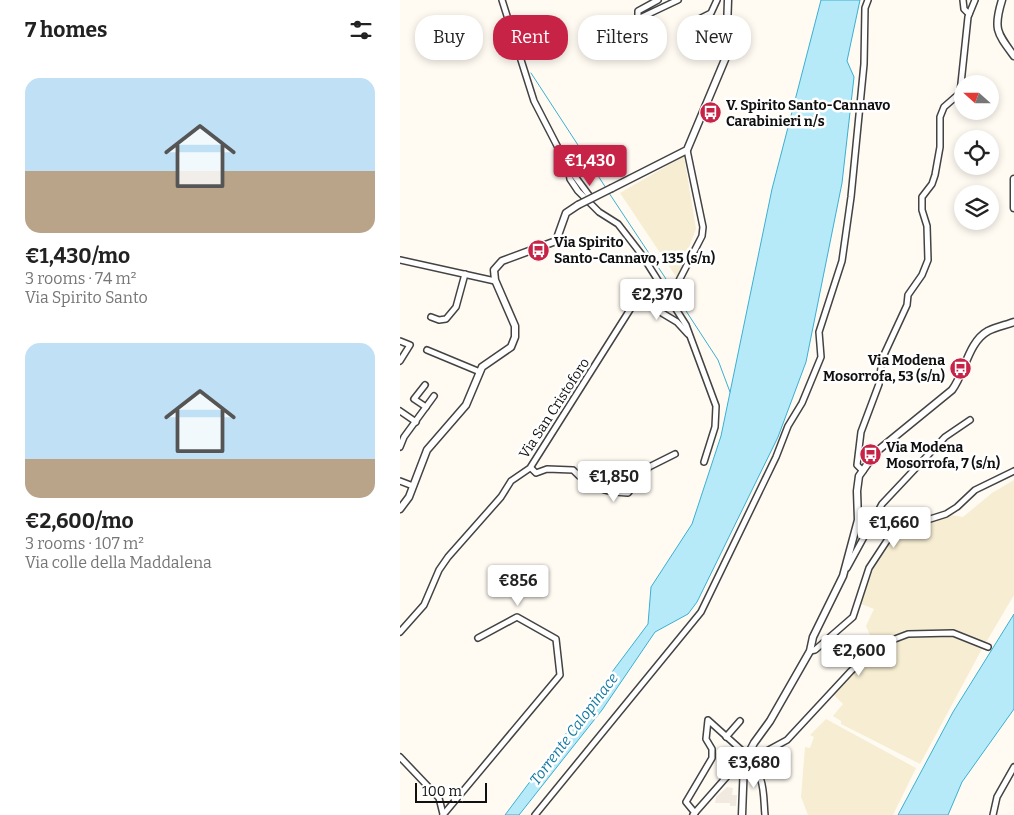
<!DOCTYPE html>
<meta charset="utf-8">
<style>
:root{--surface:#fff;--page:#f6f6f6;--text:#222;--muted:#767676;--accent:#c62346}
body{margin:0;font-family:Bitter,serif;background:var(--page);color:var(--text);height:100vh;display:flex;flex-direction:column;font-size:19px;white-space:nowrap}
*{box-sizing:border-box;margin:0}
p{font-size:16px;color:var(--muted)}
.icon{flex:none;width:28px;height:28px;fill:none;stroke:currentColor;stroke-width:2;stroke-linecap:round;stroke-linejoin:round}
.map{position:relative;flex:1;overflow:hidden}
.panel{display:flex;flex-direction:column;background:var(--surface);width:400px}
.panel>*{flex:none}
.guide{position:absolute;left:15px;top:15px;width:475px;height:45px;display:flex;gap:10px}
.needle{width:32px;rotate:291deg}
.fabs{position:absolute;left:554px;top:75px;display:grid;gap:10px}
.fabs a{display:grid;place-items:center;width:45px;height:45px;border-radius:50%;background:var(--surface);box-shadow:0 2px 8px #0003;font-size:25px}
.scale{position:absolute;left:15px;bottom:12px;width:72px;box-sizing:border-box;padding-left:5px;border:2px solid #101010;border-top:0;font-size:14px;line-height:18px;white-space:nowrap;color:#101010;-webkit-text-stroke:4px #fff;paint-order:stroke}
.price{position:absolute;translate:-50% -42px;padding:0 11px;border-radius:5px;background:#fff;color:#222;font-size:16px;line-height:32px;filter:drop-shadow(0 1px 2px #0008)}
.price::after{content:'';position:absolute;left:50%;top:30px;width:15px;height:11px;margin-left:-8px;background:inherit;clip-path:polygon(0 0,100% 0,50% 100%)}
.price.selected{background:var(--accent);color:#fff}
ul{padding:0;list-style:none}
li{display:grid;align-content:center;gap:10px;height:265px;padding:0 25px}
li span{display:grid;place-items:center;height:155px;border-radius:15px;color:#555}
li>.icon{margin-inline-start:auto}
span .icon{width:90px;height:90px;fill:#fffc;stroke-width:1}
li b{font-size:21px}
h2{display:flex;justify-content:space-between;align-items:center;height:60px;padding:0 25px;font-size:21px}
.chip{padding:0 18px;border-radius:20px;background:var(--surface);box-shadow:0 2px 8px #0003;font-size:18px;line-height:45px}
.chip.selected{background:var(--accent);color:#fff}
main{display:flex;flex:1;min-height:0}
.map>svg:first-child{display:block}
.farmland{fill:#f6edd2}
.plaza{fill:#f1eae1}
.water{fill:#b6eaf8;stroke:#3bafd1}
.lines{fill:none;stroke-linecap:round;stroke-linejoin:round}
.stream{stroke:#3bafd1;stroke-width:1}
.minor-casing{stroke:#434343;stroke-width:8}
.tertiary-casing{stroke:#434343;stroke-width:9}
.minor{stroke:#fff;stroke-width:5}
.tertiary{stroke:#fff;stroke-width:6}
.tertiary-bridge-casing{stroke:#434343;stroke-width:9;stroke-linecap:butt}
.tertiary-bridge{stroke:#fff;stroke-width:6}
.labels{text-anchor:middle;stroke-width:5;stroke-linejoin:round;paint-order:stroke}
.poi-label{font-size:14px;font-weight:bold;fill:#101010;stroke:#fff;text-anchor:start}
.street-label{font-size:14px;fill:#101010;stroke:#fff}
.water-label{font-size:15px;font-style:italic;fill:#147aa0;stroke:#fff}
</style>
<main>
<section class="panel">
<h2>7 homes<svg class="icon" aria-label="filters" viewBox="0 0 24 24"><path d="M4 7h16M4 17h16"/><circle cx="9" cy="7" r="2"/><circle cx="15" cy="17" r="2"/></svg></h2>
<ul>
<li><span style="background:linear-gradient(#bfe0f5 60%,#b9a48a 0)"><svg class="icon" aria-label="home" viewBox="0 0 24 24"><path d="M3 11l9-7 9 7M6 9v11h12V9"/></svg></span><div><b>€1,430/mo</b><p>3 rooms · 74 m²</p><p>Via Spirito Santo</p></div></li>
<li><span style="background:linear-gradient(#bfe0f5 75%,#b9a48a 0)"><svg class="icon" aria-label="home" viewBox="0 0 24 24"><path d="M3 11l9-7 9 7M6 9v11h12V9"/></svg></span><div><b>€2,600/mo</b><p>3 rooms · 107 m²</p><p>Via colle della Maddalena</p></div></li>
</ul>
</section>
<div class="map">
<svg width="614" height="815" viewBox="0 0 614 815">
<rect width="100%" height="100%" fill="#fffbf3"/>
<g class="farmland">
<polygon points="284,156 296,229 277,278 220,193"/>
<polygon points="614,480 614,595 585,644 553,632 508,631 474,644 466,626 474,609 461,604 475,564 493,536 500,532 551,515 563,517 592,493"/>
<polygon points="505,636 554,636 583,647 520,764 441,724 441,721 433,716 443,704 433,694 471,655 482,646"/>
<polygon points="426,719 516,768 493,815 408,815 401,797 405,747 410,748 414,737 410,735"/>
</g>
<polygon class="plaza" points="327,787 333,788 332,795 337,795 336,806 330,806 330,803 315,803 316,797"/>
<g class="water">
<polygon points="421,0 460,0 447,61 454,77 442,183 406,362 378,437 297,602 288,614 255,632 202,710 119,815 105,815 248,624 251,587 292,524 321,436 372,189"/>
<polygon points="614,614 614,709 562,782 548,815 498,815 553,712"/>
</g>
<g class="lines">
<g class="stream">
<polyline points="131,73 206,188"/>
<polyline points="209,193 272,288"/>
<polyline points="275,294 318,360 330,392"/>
</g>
<defs>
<g id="minor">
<polyline points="102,0 134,101 168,167 191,198"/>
<polyline points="258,0 238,11 238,17 240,18 278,0"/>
<polyline points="563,0 564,9 569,14"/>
<polyline points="287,25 311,13 317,0"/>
<polyline points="168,167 170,179 178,191 199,212 218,224 242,255 286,325 316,406 315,427 304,462"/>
<polyline points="0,260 95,281"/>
<polyline points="270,298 302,236 303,227 287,150"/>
<polyline points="31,317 39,320 46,319 56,307 65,274"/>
<polyline points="0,341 10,345 0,361"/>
<polyline points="27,350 80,372"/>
<polyline points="25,385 14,399 26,407"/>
<polyline points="0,411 16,422"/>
<polyline points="0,447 4,437 34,396"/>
<path d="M131,468L136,473L147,469L173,470C190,488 204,492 228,493L249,467L275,454"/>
<polyline points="463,471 457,465 461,432 479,384 482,359 507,305 508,295 522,275 528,260 527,226 522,210 522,197 532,184 535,175 540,147 540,117 544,107 560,93 568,17 575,0"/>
<polyline points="0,481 13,486"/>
<polyline points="447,568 482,504 545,437 570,420"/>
<polyline points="0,632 24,605 39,570 48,557 101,497 111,481 130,468 243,289 249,289 262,313 277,322 288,334"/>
<polyline points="410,651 415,650 453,617 469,568 490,536 502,528 546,514 557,507 575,490 614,471"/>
<polyline points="326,737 340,721"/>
<polyline points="0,757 39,798 43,814"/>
<polyline points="349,764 354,758 387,740 451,671 479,645 508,634 553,633 588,647"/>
<polyline points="295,813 286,802 312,758 312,749 306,739 308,720 347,755"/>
<polyline points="43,815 160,675 156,639 117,617 78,638"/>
<polyline points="135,815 301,612 376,457 388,426 402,403 421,357 419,332 442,261 451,197 464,64 465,8 468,0"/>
<path d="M293,815L337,765L344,762C366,770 363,795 365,815"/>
<polyline points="593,815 597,797 614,767"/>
</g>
<g id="tertiary">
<path d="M602,0C593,29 597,33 614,56"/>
<polyline points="614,179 614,208"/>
<polyline points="212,188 287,150 326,57 328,0"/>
<polyline points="0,509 9,497 27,450 66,405 82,367 111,347 115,337 115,326 95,280 94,270 102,261 156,241 166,213 178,205"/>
<path d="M342,815L344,762L354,743L370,721L410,651L413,637L443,576L458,520L457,491L459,476L476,452L552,390C565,373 568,342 588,331C596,327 606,325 614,322"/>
</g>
</defs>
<use href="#minor" class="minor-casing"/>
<use href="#tertiary" class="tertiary-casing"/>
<use href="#minor" class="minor"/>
<use href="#tertiary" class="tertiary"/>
<defs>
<polyline id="tertiary-bridge" points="178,205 212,188"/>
</defs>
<use href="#tertiary-bridge" class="tertiary-bridge-casing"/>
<use href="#tertiary-bridge" class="tertiary-bridge"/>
</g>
<defs>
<symbol id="bus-disc" viewBox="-11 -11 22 22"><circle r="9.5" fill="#c62346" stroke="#fff"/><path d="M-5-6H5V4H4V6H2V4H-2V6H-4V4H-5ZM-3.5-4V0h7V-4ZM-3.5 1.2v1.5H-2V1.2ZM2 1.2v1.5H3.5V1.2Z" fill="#fff"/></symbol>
</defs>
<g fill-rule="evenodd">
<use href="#bus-disc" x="298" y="100" width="25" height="25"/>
<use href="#bus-disc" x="126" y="238" width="25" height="25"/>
<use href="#bus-disc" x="548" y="356" width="25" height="25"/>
<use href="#bus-disc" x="458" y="442" width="25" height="25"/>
</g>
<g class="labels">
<g class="poi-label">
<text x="326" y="110">V. Spirito Santo-Cannavo<tspan x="326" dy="16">Carabinieri n/s</tspan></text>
<text x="154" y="247">Via Spirito<tspan x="154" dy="16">Santo-Cannavo, 135 (s/n)</tspan></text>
<text x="545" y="365" text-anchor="end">Via Modena<tspan x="545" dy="16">Mosorrofa, 53 (s/n)</tspan></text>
<text x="486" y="452">Via Modena<tspan x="486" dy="16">Mosorrofa, 7 (s/n)</tspan></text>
</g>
<g class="street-label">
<text transform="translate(154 408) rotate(-57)" y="5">Via San Cristoforo</text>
</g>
<g class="water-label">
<text transform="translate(174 729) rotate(-53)" y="5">Torrente Calopinace</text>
</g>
</g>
</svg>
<div class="fabs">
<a><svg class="needle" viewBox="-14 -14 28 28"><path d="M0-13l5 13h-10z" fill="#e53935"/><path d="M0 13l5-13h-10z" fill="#767676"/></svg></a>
<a><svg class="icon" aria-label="locate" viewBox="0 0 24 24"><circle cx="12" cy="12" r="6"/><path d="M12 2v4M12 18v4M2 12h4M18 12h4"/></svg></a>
<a><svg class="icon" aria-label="layers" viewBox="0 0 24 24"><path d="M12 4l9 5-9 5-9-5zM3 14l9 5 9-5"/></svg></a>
</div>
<div class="scale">100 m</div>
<b class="price selected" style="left:190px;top:187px">€1,430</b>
<b class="price" style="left:257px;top:321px">€2,370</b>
<b class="price" style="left:214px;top:503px">€1,850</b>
<b class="price" style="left:494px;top:549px">€1,660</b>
<b class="price" style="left:118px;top:607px">€856</b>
<b class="price" style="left:459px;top:677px">€2,600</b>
<b class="price" style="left:354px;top:789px">€3,680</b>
<div class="guide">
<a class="chip">Buy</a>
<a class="chip selected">Rent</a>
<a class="chip">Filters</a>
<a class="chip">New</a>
</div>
</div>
</main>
